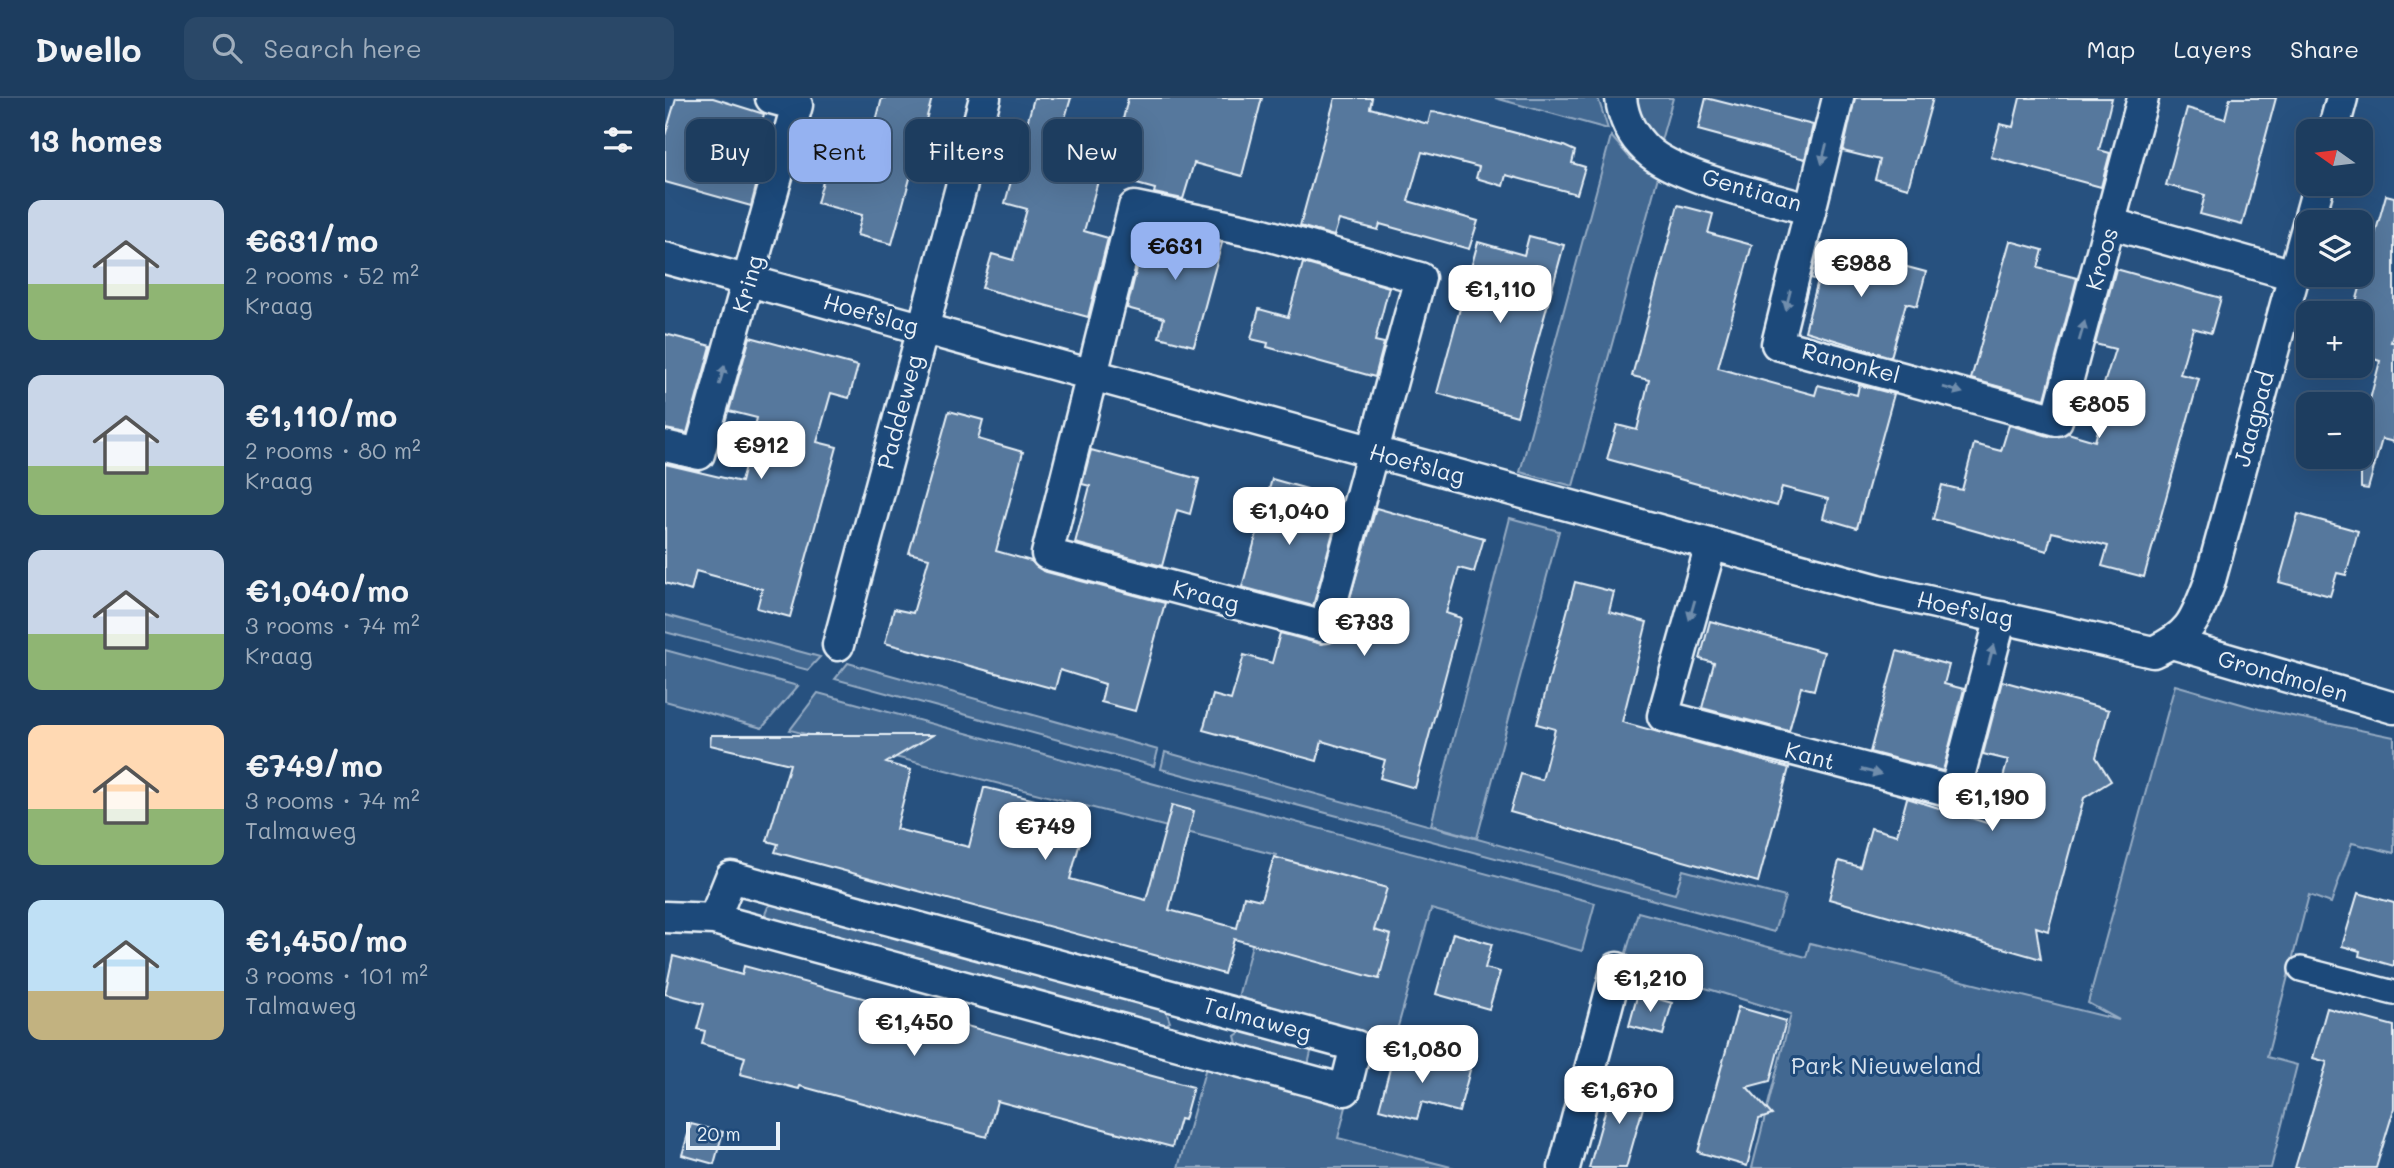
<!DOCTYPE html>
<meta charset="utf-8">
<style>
:root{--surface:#1d3d5f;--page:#2a4868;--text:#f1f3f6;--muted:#a0aebd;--line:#3b5674;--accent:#95b2f1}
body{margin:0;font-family:Mali,sans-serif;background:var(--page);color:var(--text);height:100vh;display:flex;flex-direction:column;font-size:26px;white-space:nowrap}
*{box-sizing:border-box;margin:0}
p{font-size:23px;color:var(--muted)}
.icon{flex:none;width:38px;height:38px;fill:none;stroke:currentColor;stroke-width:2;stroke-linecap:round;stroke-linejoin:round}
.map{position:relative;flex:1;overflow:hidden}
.details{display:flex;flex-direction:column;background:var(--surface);width:665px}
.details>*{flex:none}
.hud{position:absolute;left:21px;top:21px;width:665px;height:63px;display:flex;gap:14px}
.needle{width:46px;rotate:284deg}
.fabs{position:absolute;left:1631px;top:21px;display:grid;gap:14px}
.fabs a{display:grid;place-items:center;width:77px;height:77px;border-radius:14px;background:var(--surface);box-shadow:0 7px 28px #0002,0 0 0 2px var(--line);font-size:35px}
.scale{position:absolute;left:21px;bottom:18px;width:94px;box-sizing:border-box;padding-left:7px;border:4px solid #e8f1f8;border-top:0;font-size:19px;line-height:24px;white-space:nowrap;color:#e8f1f8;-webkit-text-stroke:5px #1f4a7a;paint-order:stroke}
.price{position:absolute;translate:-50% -60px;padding:0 16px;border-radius:14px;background:#fff;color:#222;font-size:23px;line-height:46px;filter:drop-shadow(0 2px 4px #0008)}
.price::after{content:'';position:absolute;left:50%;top:42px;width:21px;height:16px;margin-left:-10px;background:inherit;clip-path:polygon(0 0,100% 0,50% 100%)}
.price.selected{background:var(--accent);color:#111}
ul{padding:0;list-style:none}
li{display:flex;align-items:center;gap:21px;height:175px;padding:0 28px}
li span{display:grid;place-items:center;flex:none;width:196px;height:140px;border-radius:14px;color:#555}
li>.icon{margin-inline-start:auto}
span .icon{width:84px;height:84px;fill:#fffc;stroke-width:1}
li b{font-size:30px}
h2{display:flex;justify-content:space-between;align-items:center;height:84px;padding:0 28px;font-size:30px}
.tag{padding:0 24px;border-radius:14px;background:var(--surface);box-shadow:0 7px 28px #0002,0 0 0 2px var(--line);font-size:24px;line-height:63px}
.tag.selected{background:var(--accent);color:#111}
header{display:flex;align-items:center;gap:42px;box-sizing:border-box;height:98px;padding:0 35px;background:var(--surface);border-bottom:2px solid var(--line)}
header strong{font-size:33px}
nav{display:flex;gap:38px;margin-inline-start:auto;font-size:24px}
.search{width:490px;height:63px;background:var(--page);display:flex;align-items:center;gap:18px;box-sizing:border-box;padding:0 24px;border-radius:14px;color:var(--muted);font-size:26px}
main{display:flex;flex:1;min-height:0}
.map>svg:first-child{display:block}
.green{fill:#436891;stroke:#96acc4;stroke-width:2}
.building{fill:#57789d;stroke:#e8f1f8;stroke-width:2}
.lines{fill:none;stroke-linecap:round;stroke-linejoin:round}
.pedestrian-casing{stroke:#e8f1f8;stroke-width:28}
.minor-casing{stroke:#e8f1f8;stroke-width:35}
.pedestrian{stroke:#1f4a7a;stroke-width:23}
.minor{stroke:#1f4a7a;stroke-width:30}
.oneway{fill:#6f8dac}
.labels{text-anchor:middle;stroke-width:6;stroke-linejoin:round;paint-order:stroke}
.street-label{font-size:23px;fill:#e8f1f8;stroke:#1f4a7a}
.park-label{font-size:23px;fill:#d8e3ee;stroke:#1f4a7a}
</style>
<header>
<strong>Dwello</strong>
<div class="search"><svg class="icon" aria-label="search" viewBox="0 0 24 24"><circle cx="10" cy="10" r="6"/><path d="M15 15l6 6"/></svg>Search here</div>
<nav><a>Map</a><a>Layers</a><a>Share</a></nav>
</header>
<main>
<section class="details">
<h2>13 homes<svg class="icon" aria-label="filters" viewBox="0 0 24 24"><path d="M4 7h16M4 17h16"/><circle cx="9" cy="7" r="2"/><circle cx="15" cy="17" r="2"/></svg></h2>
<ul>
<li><span style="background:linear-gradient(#c9d6e8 60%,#8fb573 0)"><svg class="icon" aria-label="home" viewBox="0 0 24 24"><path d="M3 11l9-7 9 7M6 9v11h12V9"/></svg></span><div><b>€631/mo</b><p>2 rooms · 52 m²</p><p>Kraag</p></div></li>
<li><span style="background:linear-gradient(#c9d6e8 65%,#8fb573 0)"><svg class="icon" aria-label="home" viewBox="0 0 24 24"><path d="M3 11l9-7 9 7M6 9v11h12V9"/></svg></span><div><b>€1,110/mo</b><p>2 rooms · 80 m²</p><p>Kraag</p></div></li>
<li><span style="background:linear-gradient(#c9d6e8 60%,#8fb573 0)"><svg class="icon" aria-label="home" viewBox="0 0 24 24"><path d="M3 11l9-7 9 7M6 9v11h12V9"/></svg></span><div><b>€1,040/mo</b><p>3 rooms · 74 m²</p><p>Kraag</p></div></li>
<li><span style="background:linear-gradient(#ffd9b3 60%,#8fb573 0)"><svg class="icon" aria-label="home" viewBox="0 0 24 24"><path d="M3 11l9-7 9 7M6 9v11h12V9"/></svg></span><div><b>€749/mo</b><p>3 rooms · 74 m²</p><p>Talmaweg</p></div></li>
<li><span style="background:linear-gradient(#bfe0f5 65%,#c2b280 0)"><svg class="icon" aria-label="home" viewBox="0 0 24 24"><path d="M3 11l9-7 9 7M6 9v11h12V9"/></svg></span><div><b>€1,450/mo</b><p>3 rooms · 101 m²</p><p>Talmaweg</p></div></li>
</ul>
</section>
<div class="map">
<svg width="1729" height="1070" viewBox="0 0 1729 1070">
<rect width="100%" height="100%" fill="#27517f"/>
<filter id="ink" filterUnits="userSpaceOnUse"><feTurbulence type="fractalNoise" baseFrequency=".0143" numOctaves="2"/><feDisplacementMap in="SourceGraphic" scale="14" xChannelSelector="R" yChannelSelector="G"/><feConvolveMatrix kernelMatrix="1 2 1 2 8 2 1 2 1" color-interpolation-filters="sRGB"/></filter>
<g filter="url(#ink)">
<g class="green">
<polygon points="830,0 933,0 943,31"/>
<polygon points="967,0 1008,0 995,46 973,21"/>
<polygon points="946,38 966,61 994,75 908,388 855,374"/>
<polygon points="845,420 894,433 812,740 766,727"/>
<polygon points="0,517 155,559 143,572 0,534"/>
<polygon points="0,552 133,588 97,630 0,603"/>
<polygon points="183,565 493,652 489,668 170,581"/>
<polygon points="1510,587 1594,611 1729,639 1729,755 1687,745 1666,805 1644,797 1602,959 1632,967 1606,1070 1087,1070 1126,916 958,865 973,814 1141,859 1145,845 1454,922 1423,905"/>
<polygon points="153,595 930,805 917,853 766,811 732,932 708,937 573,899 611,757 125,632"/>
<polygon points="500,654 1010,796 1018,772 1120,799 1109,834 496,671"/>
<polygon points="114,801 499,908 505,924 493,931 108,827 100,816 103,809"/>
<polygon points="581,930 641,947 646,954 643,967 574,953 570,938"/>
<polygon points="541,969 682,1005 673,1040 790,1070 513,1070"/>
</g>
<g class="building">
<polygon points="11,0 48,0 99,16 85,70 95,73 86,108 0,84 0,38"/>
<polygon points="217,0 267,0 227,146 192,137 197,117 152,105 173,30 207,39"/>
<polygon points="369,0 406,0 400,20 455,34 463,0 597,0 577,78 529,65 518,101 489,95 490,91 435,76 419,133 443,140 423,219 317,190 327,156 348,162 362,111 340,105"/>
<polygon points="670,0 707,0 705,10 763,26 766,14 777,15 899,48 910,53 907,65 920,69 912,96 841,77 838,88 811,80 814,69 757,54 743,103 813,123 804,151 715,126 713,132 674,122 669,138 635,128"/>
<polygon points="1041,0 1148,27 1140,61 1033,32"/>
<polygon points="1190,0 1268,0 1243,90 1210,81 1215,62 1178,53"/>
<polygon points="1355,0 1447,0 1434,52 1445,55 1436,89 1326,59 1335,26 1348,29"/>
<polygon points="1565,0 1611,0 1577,127 1535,116 1540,97 1501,87 1522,10 1560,21"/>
<polygon points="1721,97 1729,99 1729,233 1726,244 1729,244 1729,344 1717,341 1703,391 1696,390 1696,316 1701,317 1715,263 1696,257 1696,215 1688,215"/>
<polygon points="1013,107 1048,116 1043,135 1087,147 1053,270 1150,297 1153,287 1192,297 1194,287 1229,296 1192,430 1158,420 1163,401 1117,389 1112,408 942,361 952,327 972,332 984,282 967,278"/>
<polygon points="482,130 557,145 529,248 494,239 499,220 462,210"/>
<polygon points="864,138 899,147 852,318 772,295 813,144 859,157"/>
<polygon points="1345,143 1378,152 1373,170 1412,180 1380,301 1306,281"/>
<polygon points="1155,146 1261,174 1252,208 1241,205 1226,259 1140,233 1153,182 1146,180"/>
<polygon points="638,165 724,189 710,243 719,245 710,279 602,249 603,245 586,241 594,211 623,219"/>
<polygon points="1451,171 1556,200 1546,235 1528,230 1515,276 1534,281 1479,479 1437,468 1443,448 1387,434 1382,453 1268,421 1277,387 1297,392 1309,346 1336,353 1344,327 1387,339 1403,335 1430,343 1445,288 1439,286 1450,251 1430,246"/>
<polygon points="0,236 46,248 22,335 0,331"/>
<polygon points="85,239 193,268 184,300 166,295 152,344 172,349 125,519 92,510 97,491 31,473 26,493 0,485 0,366 76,384 92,320 64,313"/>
<polygon points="284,313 318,322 313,341 358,354 331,453 366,463 378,473 500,505 470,613 436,604 440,586 395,572 390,591 220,545 229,511 248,515 264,460 244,455"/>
<polygon points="426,352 534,381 525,416 512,412 497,468 410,445 425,388 417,386"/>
<polygon points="607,381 642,391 636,410 672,420 648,508 577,489"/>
<polygon points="711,410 819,440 809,474 794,470 781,515 796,520 750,690 715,680 720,662 657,643 652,663 538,632 548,597 566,602 579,557 607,565 615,535 656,546 673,541"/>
<polygon points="1633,416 1693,433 1681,477 1672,475 1665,498 1614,484"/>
<polygon points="910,484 949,494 944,514 982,524 957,624 1124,670 1093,784 845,714 856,676 877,682 890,631 872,626"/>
<polygon points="1045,523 1159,554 1149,592 1136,589 1124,633 1037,610 1049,565 1035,561"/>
<polygon points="1232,553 1284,567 1279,586 1299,591 1278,673 1205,654"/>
<polygon points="1337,583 1444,612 1431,659 1446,683 1419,700 1383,833 1371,829 1376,861 1164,801 1174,763 1195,769 1206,730 1232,737 1242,700 1325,726 1343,662 1318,656"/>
<polygon points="46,637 268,637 221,665 246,672 231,731 304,749 319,690 322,690 423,715 405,781 481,802 507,707 529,713 504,812 572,830 579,798 596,802 609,759 722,790 709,832 726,837 714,881 569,841 559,876 110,754 113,746 102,743 125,666 45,647"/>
<polygon points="1693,795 1729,805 1729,868 1694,858 1695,853 1677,848"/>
<polygon points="788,835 827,846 820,870 835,874 824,911 771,896"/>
<polygon points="8,858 77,877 79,868 528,989 519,1022 515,1021 507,1049 332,1003 322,1039 135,988 134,991 75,976 80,959 37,946 40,933 32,931 39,906 0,896"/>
<polygon points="973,895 1007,905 998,937 964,928"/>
<polygon points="1073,909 1121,923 1105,983 1082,989 1107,1017 1094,1021 1082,1068 1033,1054"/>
<polygon points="1662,910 1729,928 1729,1011 1711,1070 1630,1070 1662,964 1648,960"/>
<polygon points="730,952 805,972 794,1014 757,1004 752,1021 714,1011"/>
<polygon points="949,982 983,992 961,1070 924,1070"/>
<polygon points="26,1026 58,1034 49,1066 17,1057"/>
</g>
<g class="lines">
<defs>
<polyline id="pedestrian" points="1636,871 1729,895"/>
<g id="minor">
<path d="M956,0C958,20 967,38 982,52C1011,80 1105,99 1145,112"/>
<polyline points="1173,0 1112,246 1392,322 1478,0"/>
<polyline points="1668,33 1677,0"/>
<polygon points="469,109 595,135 755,180 660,529 382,456"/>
<polyline points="1447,126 1629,177"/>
<path d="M0,160L1213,492L1488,554C1526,537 1530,522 1544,486L1654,86"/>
<polyline points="0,348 34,356 132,7 106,0"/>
<polyline points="1046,447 998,618 1290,694 1336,519"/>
<polyline points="1507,545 1729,610"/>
<polyline points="173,547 320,0"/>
<polyline points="0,819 49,821 680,992 691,948 66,779 49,821"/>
<polyline points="899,1070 952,870"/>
</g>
</defs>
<use href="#pedestrian" class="pedestrian-casing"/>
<use href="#minor" class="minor-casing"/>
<use href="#pedestrian" class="pedestrian"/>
<use href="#minor" class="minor"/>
</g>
<defs><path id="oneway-solid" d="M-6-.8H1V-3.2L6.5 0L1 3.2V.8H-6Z" transform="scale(1.75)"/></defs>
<g class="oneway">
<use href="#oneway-solid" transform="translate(1159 56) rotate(104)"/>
<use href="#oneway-solid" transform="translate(1123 202) rotate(104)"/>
<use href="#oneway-solid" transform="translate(1417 233) rotate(-74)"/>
<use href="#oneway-solid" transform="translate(57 277) rotate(-74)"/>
<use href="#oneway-solid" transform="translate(1288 292) rotate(16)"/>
<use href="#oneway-solid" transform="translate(1027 512) rotate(106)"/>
<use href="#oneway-solid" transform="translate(1326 557) rotate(-75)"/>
<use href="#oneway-solid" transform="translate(1206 674) rotate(14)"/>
</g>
</g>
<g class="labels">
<g class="street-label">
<text transform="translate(1087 92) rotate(16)" y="8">Gentiaan</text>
<text transform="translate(1437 161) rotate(-74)" y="8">Kroos</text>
<text transform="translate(83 186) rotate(-74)" y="8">Kring</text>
<text transform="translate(206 216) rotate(16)" y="8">Hoefslag</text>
<text transform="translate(1186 265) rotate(15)" y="8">Ranonkel</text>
<text transform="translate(235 314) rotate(-75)" y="8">Paddeweg</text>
<text transform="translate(1589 321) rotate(-75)" y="8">Jaagpad</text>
<text transform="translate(752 366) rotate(15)" y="8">Hoefslag</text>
<text transform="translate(541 498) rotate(15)" y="8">Kraag</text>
<text transform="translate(1300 511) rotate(12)" y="8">Hoefslag</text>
<text transform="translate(1618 578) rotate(16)" y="8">Grondmolen</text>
<text transform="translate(1145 658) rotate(15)" y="8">Kant</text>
<text transform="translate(592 921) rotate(15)" y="8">Talmaweg</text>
</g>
<g class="park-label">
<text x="1221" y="976">Park Nieuweland</text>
</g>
</g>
</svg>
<div class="fabs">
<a><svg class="needle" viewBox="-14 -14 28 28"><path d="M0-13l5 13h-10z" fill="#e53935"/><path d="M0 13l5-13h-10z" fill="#a0aebd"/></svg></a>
<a><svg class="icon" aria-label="layers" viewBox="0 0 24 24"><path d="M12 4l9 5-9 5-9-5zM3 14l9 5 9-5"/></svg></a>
<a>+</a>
<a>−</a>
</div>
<div class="scale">20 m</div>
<b class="price selected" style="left:510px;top:184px">€631</b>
<b class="price" style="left:1196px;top:201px">€988</b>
<b class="price" style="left:835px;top:227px">€1,110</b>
<b class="price" style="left:1434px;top:342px">€805</b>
<b class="price" style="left:96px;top:383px">€912</b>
<b class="price" style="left:624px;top:449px">€1,040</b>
<b class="price" style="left:699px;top:560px">€733</b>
<b class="price" style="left:1327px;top:735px">€1,190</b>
<b class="price" style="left:380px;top:764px">€749</b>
<b class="price" style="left:985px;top:916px">€1,210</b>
<b class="price" style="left:249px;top:960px">€1,450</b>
<b class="price" style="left:757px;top:987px">€1,080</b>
<b class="price" style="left:954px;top:1028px">€1,670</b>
<div class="hud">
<a class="tag">Buy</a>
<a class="tag selected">Rent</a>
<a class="tag">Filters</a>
<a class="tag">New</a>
</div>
</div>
</main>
